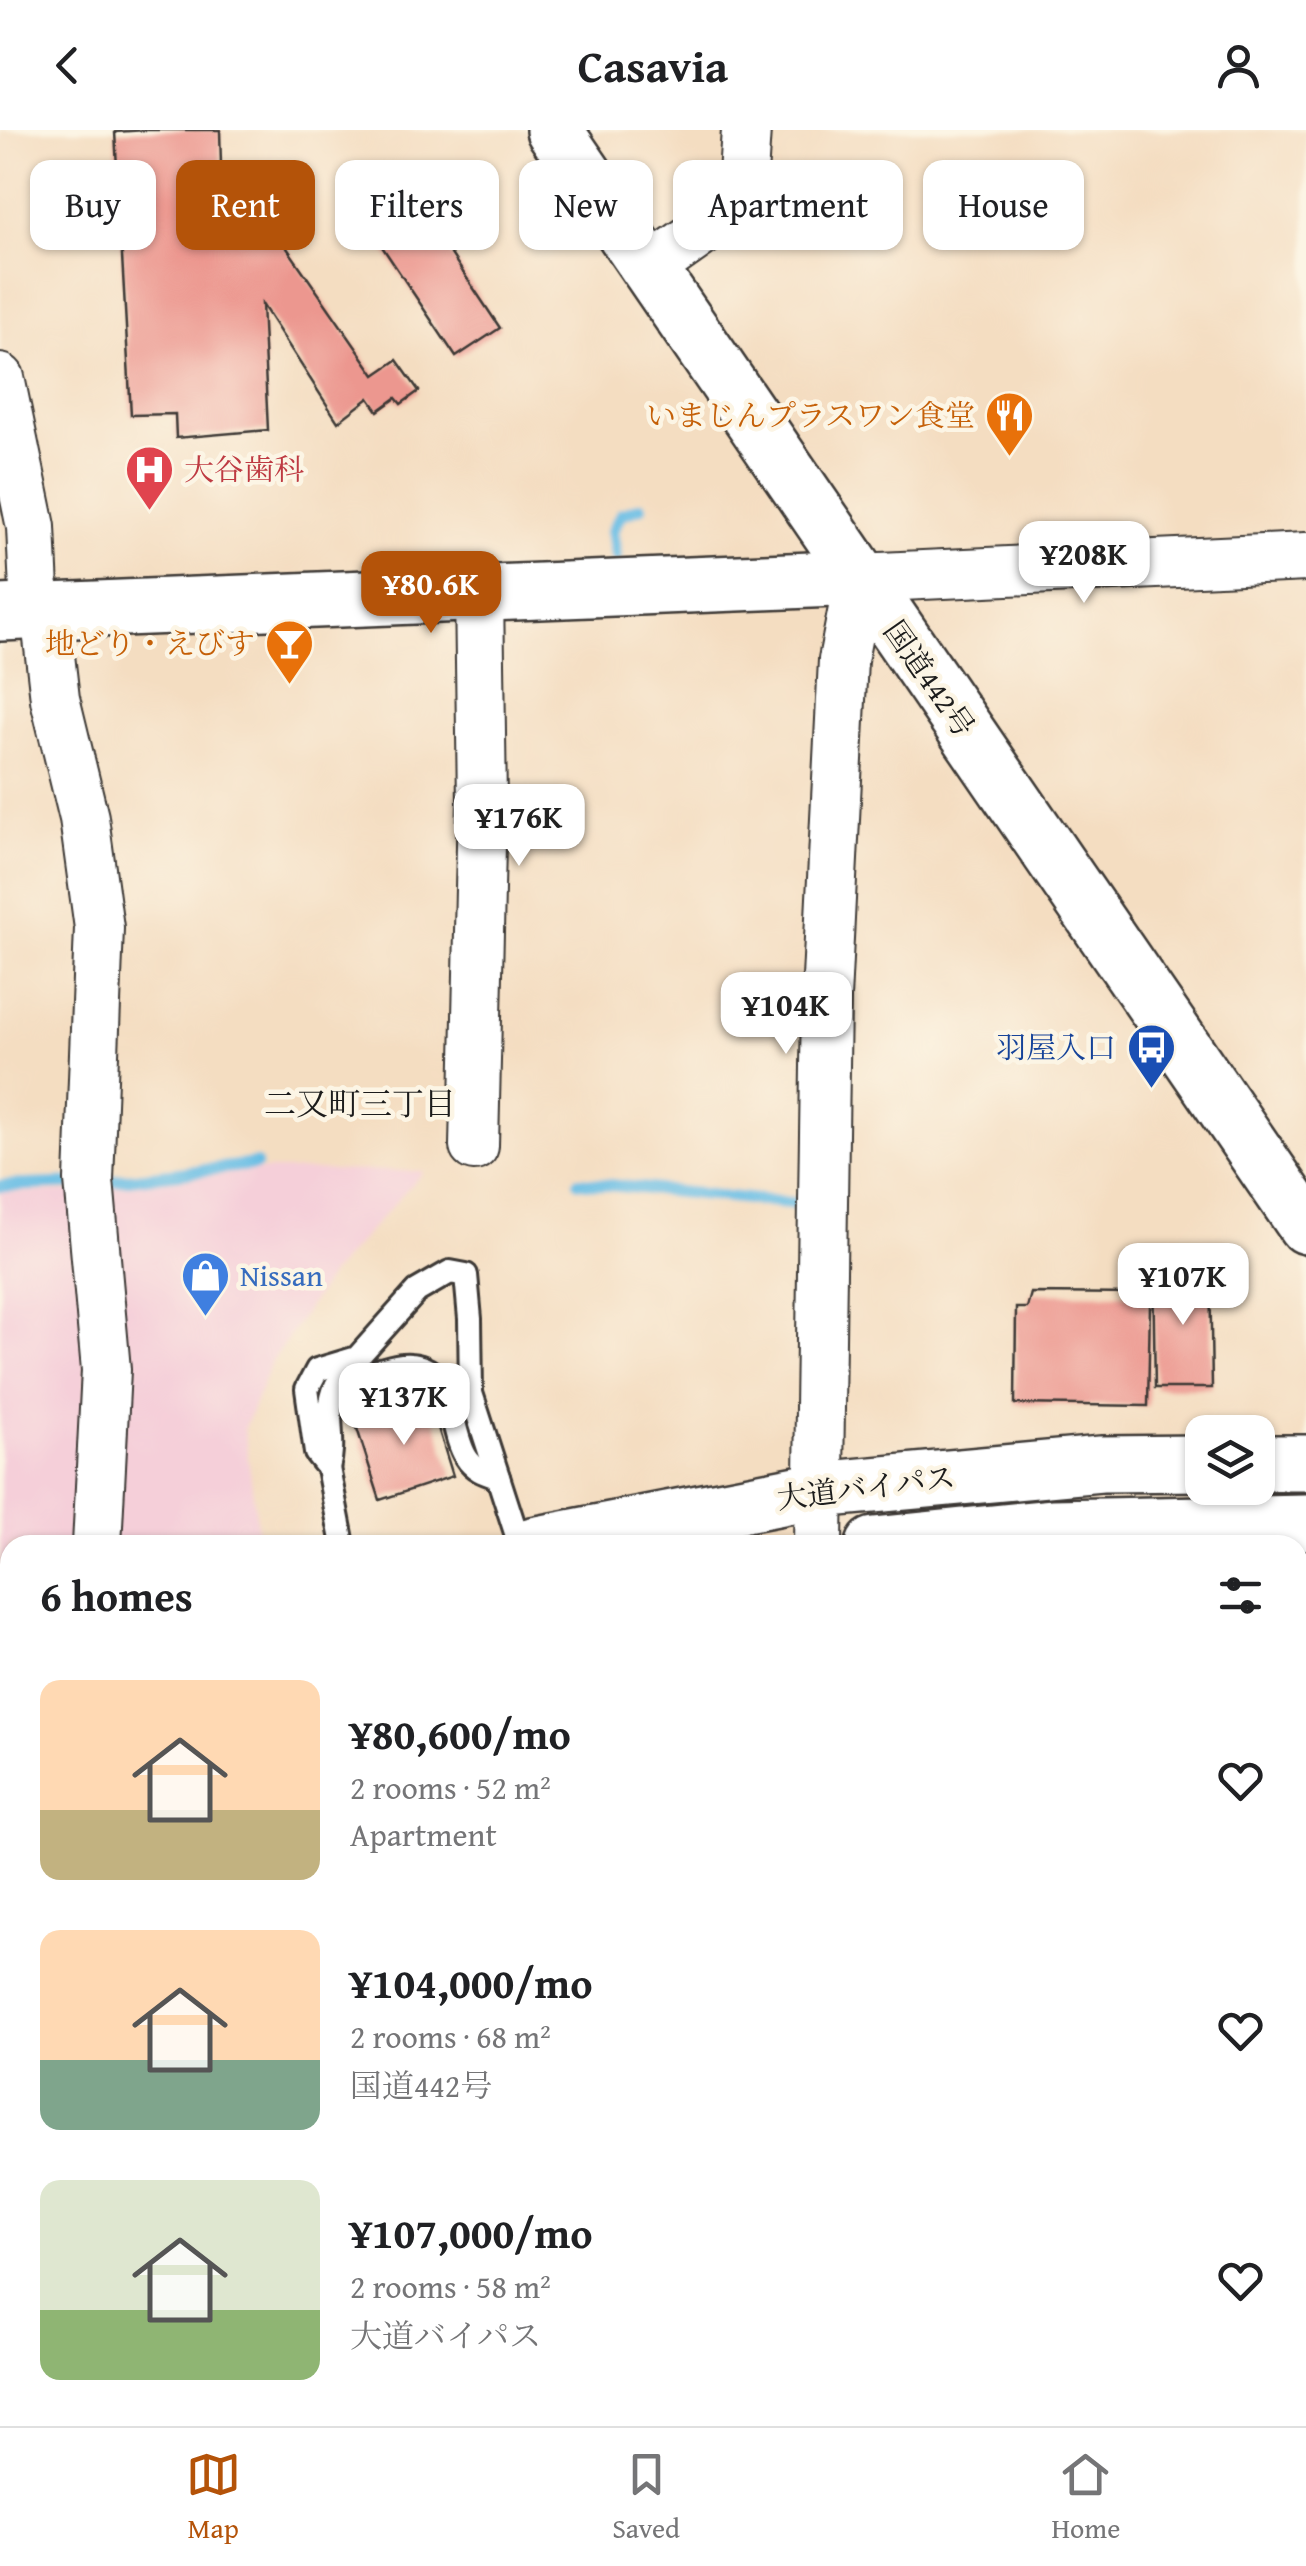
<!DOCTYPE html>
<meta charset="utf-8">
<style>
:root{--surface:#fff;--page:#f2f2f2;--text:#202124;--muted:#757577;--line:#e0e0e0;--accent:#b45309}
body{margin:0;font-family:"Gentium Book Plus","Noto Serif JP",serif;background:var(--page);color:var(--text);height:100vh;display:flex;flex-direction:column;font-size:38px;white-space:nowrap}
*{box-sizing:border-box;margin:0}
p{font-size:32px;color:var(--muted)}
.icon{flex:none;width:55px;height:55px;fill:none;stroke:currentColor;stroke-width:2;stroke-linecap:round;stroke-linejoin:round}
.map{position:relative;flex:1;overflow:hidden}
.sheet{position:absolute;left:0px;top:1405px;width:1308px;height:892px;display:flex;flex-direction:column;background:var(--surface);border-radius:30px 30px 0 0;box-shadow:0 2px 8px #0004}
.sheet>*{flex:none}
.banner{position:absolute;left:30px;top:30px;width:1248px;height:90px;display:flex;gap:20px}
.buttons{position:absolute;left:1185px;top:1285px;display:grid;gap:20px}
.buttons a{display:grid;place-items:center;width:90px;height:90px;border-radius:20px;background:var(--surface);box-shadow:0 2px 8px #0004;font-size:50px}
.price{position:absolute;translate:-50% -85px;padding:0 22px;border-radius:20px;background:#fff;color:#222;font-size:32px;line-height:65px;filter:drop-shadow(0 2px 5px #0008)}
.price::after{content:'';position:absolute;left:50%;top:60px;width:30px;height:22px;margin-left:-15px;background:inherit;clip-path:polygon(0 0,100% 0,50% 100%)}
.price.current{background:var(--accent);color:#fff}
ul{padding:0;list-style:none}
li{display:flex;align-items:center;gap:30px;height:250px;padding:0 40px}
li span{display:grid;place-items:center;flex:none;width:280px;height:200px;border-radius:20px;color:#555}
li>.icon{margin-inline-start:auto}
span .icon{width:120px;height:120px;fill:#fffc;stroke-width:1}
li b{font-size:42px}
h2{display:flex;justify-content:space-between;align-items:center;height:120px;padding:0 40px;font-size:42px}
.tag{padding:0 35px;border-radius:20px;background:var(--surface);box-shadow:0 2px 8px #0004;font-size:35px;line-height:90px}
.tag.current{background:var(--accent);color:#fff}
header{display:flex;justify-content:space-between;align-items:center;height:130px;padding:0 40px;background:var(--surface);font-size:45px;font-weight:700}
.menu{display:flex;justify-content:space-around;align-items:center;height:140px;border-top:2px solid var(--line);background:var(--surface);font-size:28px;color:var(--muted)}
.menu a{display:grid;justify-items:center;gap:5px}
.menu .current{color:var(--accent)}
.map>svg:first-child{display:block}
.built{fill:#f5cfd9}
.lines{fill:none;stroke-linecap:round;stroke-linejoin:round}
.stream{stroke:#68bde5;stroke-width:12}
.building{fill:#ec978f}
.lane-casing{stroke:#3c3935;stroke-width:28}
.street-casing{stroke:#3c3935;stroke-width:52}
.secondary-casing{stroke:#3c3935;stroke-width:60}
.highway-casing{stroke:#3c3935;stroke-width:60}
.lane{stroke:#fff;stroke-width:22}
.street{stroke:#fff;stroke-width:48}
.secondary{stroke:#fff;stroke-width:55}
.highway{stroke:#fff;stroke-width:55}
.labels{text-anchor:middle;stroke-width:9;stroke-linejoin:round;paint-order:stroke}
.food-label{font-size:30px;fill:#c56008;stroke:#fcf5e5;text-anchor:end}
.health-label{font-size:30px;fill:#be3a42;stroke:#fcf5e5;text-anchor:start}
.street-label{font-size:30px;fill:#1c1c1c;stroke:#fcf5e5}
.transit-label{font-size:30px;fill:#164399;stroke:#fcf5e5;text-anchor:end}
.shop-label{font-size:30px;fill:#366cbe;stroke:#fcf5e5;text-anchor:start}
.neighbourhood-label{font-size:32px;fill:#1c1c1c;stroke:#fcf5e5}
</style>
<header><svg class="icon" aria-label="back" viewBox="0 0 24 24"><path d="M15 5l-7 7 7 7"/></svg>Casavia<svg class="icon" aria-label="person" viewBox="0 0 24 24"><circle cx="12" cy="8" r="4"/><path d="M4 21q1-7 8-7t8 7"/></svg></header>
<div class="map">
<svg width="1306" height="2296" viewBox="0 0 1306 2296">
<rect width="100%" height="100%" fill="#fcf5e5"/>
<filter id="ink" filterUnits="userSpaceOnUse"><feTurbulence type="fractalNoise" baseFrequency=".01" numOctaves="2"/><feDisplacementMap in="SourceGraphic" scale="20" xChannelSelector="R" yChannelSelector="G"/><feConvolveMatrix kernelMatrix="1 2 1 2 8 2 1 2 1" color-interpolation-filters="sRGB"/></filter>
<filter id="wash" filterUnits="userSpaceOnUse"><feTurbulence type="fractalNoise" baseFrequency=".0048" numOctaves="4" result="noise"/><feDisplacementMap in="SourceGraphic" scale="40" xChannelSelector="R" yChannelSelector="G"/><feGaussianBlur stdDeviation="2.25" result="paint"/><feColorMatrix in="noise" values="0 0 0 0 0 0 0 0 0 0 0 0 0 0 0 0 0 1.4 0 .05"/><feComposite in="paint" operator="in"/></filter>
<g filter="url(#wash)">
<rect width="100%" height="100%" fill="#f4ddc1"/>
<g class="built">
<polygon points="260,1040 424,1041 332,1142 271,1233 244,1298 260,1415 105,1415 98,1059"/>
<polygon points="83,1061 89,1415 10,1415 10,1532 0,1537 0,1062"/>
</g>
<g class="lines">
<g class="stream">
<polyline points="616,426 612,401 621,384 641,377"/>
<polyline points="101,1052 256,1034"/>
<polyline points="579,1052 799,1074"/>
<polyline points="0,1056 78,1053"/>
</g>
</g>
<g id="blocks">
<g class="building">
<polygon points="146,0 220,0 222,70 283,35 305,68 269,92 375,245 397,230 419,261 401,274 396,268 378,281 369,268 338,292 262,174 268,300 176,308 175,284 131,285 115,2"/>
<polygon points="421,79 500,198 456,227 381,115 413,94 408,88"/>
<polygon points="1210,1138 1212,1258 1155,1258 1153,1139"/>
<polygon points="1031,1163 1140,1164 1150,1174 1148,1276 1015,1274 1016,1178 1027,1178"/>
<polygon points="428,1266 453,1346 380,1370 354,1289"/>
</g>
</g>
</g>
<g filter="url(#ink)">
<use href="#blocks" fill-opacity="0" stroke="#3c3935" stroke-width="2.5"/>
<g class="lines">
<defs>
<g id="lane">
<path d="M328,1338C337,1308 323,1286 336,1256C354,1250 392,1233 410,1235C456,1238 448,1298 466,1327C474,1340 485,1343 498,1347"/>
<polyline points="343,1415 328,1338 316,1323 307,1259 317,1240 357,1228 417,1161 450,1142 466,1145 470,1189 471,1263 520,1415"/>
</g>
<g id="street">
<polyline points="649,139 741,74 746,0"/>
<polyline points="0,248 31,397 35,482"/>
<polyline points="45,482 55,569 84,688 99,798 89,1050 106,1240 97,1415"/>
<polyline points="474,1016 482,673 479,462"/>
<polyline points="818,1415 826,868 843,530 859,448 1306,427"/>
<polyline points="1298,2253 1306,2250"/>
<polyline points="1024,2288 1025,2296"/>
<polyline points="63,2296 63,2288"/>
<polyline points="785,2296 786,2288"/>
<polyline points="1156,2296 1175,2288"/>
</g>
<polyline id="secondary" points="0,483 859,448"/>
<g id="highway">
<polyline points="554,0 1306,1096"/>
<polyline points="1258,1333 1306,1333"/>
<polyline points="533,1415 818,1360 1101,1334 1202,1333"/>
<polyline points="874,1415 1052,1397 1306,1392"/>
<polyline points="0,1591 10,1587"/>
<polyline points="0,1650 10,1645"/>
</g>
</defs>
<use href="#lane" class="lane-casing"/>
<use href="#street" class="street-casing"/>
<use href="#secondary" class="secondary-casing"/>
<use href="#highway" class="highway-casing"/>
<use href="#lane" class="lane"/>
<use href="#street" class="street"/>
<use href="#secondary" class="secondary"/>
<use href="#highway" class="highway"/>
</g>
</g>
<defs>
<symbol id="restaurant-pin" viewBox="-11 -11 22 30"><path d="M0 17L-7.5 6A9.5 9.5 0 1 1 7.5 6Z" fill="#e8710a" stroke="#fcf5e5"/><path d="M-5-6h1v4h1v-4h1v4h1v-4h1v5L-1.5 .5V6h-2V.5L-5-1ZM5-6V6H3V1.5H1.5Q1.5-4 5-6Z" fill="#fff"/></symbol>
<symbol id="hospital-pin" viewBox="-11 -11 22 30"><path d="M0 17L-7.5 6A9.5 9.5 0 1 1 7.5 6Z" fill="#e0444e" stroke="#fcf5e5"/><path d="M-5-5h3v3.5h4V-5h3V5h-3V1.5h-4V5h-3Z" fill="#fff"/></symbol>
<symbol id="bar-pin" viewBox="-11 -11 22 30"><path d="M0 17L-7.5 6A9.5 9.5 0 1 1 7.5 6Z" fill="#e8710a" stroke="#fcf5e5"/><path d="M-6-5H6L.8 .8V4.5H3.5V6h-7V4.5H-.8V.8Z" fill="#fff"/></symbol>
<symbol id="bus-pin" viewBox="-11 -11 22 30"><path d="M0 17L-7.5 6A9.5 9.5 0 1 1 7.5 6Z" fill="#1a4fb4" stroke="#fcf5e5"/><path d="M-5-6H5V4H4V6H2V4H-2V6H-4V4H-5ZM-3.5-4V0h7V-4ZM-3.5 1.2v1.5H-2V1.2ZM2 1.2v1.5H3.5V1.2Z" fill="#fff"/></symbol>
<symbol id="shop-pin" viewBox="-11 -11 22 30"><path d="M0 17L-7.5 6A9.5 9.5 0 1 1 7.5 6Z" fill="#3f7fe0" stroke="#fcf5e5"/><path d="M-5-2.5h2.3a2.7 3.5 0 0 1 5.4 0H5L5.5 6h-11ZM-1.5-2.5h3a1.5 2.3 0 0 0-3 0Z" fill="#fff"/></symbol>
</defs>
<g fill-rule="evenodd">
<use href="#restaurant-pin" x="982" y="258" width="55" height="75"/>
<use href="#hospital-pin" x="122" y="312" width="55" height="75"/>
<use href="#bar-pin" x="262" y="486" width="55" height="75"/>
<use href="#bus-pin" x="1124" y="890" width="55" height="75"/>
<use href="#shop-pin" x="178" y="1118" width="55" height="75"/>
</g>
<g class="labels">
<g class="food-label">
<text x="975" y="296">いまじんプラスワン食堂</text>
<text x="255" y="524">地どり・えびす</text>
</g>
<g class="health-label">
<text x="184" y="350">大谷歯科</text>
</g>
<g class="street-label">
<text transform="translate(929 549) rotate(55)" y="10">国道442号</text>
<text transform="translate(866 1358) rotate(-7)" y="10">大道バイパス</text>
</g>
<g class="transit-label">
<text x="1116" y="928">羽屋入口</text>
</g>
<g class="shop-label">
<text x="240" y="1156">Nissan</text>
</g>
<g class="neighbourhood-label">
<text x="360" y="985">二又町三丁目</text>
</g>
</g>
</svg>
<div class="buttons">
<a><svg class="icon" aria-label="layers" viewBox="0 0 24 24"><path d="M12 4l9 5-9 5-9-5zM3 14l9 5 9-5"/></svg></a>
</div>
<b class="price" style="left:1084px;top:476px">¥208K</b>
<b class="price current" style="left:431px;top:506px">¥80.6K</b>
<b class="price" style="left:519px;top:739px">¥176K</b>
<b class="price" style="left:786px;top:927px">¥104K</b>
<b class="price" style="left:1183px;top:1198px">¥107K</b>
<b class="price" style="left:404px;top:1318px">¥137K</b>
<div class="banner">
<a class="tag">Buy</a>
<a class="tag current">Rent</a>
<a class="tag">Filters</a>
<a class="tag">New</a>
<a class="tag">Apartment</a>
<a class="tag">House</a>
</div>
<section class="sheet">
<h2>6 homes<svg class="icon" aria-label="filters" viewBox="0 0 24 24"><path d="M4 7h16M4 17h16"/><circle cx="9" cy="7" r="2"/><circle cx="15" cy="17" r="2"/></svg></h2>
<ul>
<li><span style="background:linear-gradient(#ffd9b3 65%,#c2b280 0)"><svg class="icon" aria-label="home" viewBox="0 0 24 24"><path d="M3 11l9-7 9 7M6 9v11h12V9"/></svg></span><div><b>¥80,600/mo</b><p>2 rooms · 52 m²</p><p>Apartment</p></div><svg class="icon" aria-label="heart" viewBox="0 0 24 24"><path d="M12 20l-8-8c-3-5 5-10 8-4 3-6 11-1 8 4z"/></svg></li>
<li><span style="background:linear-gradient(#ffd9b3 65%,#7fa58c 0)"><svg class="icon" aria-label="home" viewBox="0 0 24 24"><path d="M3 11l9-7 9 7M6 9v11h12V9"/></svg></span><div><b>¥104,000/mo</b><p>2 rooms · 68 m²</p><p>国道442号</p></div><svg class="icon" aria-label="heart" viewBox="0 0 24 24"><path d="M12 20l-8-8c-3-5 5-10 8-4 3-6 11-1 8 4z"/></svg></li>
<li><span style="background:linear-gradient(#dfe7d0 65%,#8fb573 0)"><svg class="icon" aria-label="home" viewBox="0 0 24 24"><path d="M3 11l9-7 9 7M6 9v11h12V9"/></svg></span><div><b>¥107,000/mo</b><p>2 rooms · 58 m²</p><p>大道バイパス</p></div><svg class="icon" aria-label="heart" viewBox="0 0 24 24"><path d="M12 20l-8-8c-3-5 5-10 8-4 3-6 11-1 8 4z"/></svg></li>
</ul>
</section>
</div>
<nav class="menu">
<a class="current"><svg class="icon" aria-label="map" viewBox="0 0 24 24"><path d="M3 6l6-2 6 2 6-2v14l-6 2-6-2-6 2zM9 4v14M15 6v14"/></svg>Map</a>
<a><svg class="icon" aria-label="saved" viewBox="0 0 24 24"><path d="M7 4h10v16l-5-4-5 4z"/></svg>Saved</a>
<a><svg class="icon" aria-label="home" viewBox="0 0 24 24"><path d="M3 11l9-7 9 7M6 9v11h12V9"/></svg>Home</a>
</nav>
